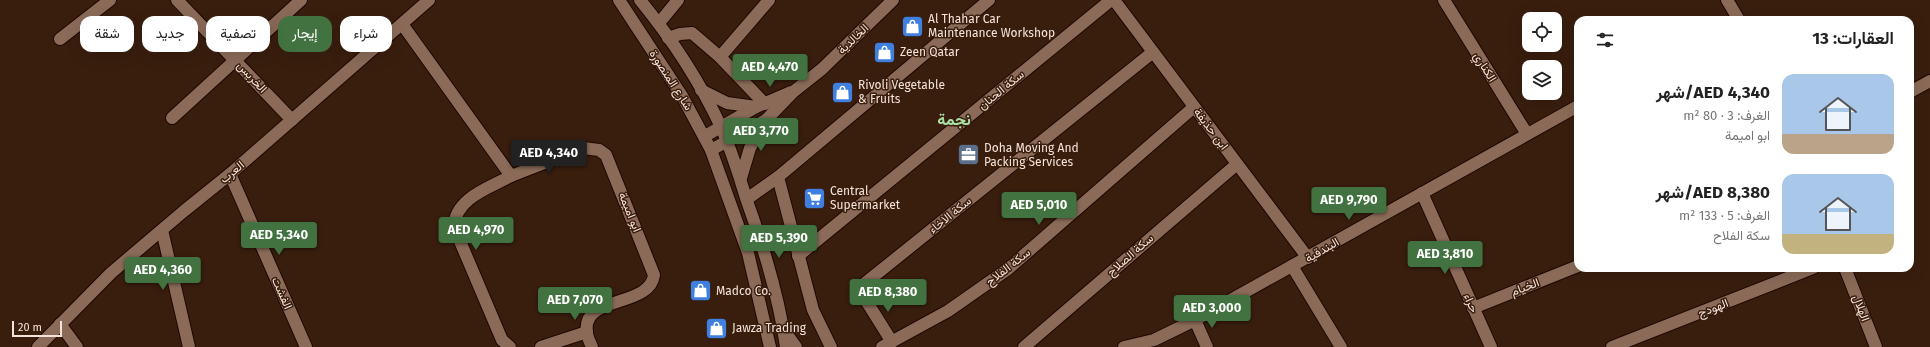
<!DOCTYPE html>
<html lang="ar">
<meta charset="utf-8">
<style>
:root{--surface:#fff;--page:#f6f6f6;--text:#222;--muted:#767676;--accent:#42723f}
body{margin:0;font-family:"Fira Sans",Vazirmatn,sans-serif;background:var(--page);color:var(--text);direction:rtl;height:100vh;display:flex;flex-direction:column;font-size:15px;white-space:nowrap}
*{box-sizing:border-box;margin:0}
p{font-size:13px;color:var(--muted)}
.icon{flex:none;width:22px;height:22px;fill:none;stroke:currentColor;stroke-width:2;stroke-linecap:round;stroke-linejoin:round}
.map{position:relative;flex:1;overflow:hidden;direction:ltr}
.panel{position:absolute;left:1574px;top:16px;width:340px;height:256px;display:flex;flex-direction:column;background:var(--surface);border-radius:12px;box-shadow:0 4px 16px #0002;direction:rtl}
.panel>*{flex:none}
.banner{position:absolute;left:12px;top:16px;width:380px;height:36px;direction:rtl;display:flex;gap:8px}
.fabs{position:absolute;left:1522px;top:12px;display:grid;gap:8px}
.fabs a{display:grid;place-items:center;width:40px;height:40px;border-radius:8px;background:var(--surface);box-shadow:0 4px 16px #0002;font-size:20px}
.scale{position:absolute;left:12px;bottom:10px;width:50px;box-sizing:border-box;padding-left:4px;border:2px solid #f5e2d8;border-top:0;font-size:11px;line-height:14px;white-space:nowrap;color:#f5e2d8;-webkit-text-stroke:3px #391e0e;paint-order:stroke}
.price{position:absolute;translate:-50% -34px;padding:0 9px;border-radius:4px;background:var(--accent);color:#fff;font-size:13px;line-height:26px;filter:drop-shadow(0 1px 2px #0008)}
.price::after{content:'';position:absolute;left:50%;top:24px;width:12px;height:9px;margin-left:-6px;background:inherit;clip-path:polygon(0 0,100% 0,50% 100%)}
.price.current{background:#222;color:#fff}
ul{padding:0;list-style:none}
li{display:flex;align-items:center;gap:12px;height:100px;padding:0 20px}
li span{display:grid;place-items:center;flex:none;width:112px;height:80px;border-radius:12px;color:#555}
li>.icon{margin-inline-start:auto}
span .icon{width:48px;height:48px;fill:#fffc;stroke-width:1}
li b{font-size:17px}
h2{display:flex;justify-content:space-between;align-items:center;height:48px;padding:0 20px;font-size:17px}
.tag{padding:0 14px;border-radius:12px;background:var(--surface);box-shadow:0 4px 16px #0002;font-size:14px;line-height:36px}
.tag.current{background:var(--accent);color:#fff}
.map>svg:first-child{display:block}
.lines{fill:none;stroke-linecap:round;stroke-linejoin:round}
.minor-casing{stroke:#1f0700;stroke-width:14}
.secondary-casing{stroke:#1f0700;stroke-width:14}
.minor{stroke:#8b6b58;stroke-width:12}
.secondary{stroke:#8b6b58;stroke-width:12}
.labels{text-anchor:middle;stroke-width:3;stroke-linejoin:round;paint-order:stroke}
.poi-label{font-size:12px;fill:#f5e2d8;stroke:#391e0e;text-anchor:start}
.street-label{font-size:12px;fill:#f5e2d8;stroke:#391e0e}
.district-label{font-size:16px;font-weight:bold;fill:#aae1a4;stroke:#391e0e}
</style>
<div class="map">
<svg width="1930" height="347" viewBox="0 0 1930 347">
<rect width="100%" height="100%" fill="#391e0e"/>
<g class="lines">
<defs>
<g id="minor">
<polyline points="177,0 292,120"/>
<polyline points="1114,0 1308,258"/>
<polyline points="1444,0 1527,134"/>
<polyline points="1727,0 1739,20"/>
<polyline points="659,23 678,0"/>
<path d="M402,24L511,176L583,148L599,150L606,155L654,275C650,308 581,295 587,332C587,337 590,342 592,347"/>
<polyline points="668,38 680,34 692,33 720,57 765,104"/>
<polyline points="60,39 110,0"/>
<polyline points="720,57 769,0"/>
<polyline points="1910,92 1930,81"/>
<polyline points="172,118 301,0"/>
<polyline points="705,136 756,107 791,92"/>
<polyline points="711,150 766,120 793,92 822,69 893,0"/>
<polyline points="230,174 306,347"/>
<polyline points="778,177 813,310 831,347"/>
<polyline points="1422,193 1491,347"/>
<polyline points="747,199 778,177 989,0"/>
<polyline points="162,230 189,347"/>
<polyline points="798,256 1111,0"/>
<polyline points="1292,266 1341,347"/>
<polyline points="1845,268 1876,347"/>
<polyline points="1473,308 1578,266"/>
<polyline points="1195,320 1207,347"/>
<polyline points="60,324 77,347"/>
<polyline points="783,329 796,347"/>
<polyline points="892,342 862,294 862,289 864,284 1153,52"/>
<polyline points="38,347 111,273 184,211 230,174 429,0"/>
<path d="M510,347L502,340L454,227C455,198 489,188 511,176"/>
<polyline points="541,347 587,332"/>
<polyline points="882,347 948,311 1008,269 1194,107"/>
<polyline points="1024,347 1237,164"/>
<polyline points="1124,347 1154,340 1195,320 1578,106"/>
<polyline points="1612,347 1813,268"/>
</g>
<g id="secondary">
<polyline points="619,0 682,96 711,150 748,253 770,347"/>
<path d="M640,0C671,38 700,82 721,127C732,151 739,176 747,201C764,248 779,297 786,347"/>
<polyline points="701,90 727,103 756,107"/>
<polyline points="741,178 750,148 766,120"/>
</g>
</defs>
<use href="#minor" class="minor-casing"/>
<use href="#secondary" class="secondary-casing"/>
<use href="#minor" class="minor"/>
<use href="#secondary" class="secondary"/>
</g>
<defs>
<symbol id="shop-square" viewBox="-11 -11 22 22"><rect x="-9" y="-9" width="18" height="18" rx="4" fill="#3f7fe0" stroke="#391e0e"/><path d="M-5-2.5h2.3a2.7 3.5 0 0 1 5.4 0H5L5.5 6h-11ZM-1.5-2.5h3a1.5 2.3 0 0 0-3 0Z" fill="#fff"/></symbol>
<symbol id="office-square" viewBox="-11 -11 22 22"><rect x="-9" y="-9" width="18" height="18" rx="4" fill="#5c6f8a" stroke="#391e0e"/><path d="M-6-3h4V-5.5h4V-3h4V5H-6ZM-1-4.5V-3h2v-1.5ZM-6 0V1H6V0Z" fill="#fff"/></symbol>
<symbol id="supermarket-square" viewBox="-11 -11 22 22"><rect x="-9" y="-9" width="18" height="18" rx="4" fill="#3f7fe0" stroke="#391e0e"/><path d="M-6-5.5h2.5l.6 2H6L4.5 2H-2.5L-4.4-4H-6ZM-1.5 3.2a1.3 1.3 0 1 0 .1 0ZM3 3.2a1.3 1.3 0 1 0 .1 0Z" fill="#fff"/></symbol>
</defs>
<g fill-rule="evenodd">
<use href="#shop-square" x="900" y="14" width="25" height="25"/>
<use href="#shop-square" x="872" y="40" width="25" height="25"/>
<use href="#shop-square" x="830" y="80" width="25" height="25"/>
<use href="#office-square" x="956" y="142" width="25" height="25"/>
<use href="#supermarket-square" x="802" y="186" width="25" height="25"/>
<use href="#shop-square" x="688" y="278" width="25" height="25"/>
<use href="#shop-square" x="704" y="316" width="25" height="25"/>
</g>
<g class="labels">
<g class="poi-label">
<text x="928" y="23">Al Thahar Car<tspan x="928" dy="14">Maintenance Workshop</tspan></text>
<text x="900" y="56">Zeen Qatar</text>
<text x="858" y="89">Rivoli Vegetable<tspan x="858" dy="14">&amp; Fruits</tspan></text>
<text x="984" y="152">Doha Moving And<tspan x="984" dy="14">Packing Services</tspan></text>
<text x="830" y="195">Central<tspan x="830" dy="14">Supermarket</tspan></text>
<text x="716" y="295">Madco Co.</text>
<text x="732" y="332">Jawza Trading</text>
</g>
<g class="street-label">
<text transform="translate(853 39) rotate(-44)" y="4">الخالدية</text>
<text transform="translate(1485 67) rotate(58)" y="4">الكناري</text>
<text transform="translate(252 77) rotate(47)" y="4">الخريس</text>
<text transform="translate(671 80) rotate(57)" y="4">شارع المنصورة</text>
<text transform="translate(1001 90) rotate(-39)" y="4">سكة الحنان</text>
<text transform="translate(1211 129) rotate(53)" y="4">ابن حذيفة</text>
<text transform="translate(232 172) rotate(-40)" y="4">العرب</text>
<text transform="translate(630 212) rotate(68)" y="4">ابو اميمة</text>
<text transform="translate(950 215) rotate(-39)" y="4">سكة الاخاء</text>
<text transform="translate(1322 250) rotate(-30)" y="4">البندقية</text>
<text transform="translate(1130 255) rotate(-41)" y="4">سكة الصلاح</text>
<text transform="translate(1008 267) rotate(-38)" y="4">سكة الفلاح</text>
<text transform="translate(1525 287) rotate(-21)" y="4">الخيام</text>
<text transform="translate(282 293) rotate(66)" y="4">الفشت</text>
<text transform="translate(1471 303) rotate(66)" y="4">حراء</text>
<text transform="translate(1713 308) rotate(-21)" y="4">الهودج</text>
<text transform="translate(1861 308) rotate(69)" y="4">الهلال</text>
</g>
<g class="district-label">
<text x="954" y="125">نجمة</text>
</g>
</g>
</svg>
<div class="fabs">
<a><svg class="icon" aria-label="locate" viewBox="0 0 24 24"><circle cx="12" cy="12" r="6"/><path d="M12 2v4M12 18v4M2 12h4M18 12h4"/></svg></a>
<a><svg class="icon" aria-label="layers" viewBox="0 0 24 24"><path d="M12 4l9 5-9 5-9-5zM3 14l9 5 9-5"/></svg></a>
</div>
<div class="scale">20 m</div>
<b class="price" style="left:770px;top:88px">AED 4,470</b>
<b class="price" style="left:761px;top:152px">AED 3,770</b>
<b class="price current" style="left:549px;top:174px">AED 4,340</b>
<b class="price" style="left:1349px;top:221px">AED 9,790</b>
<b class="price" style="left:1039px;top:226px">AED 5,010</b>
<b class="price" style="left:476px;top:251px">AED 4,970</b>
<b class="price" style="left:279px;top:256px">AED 5,340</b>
<b class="price" style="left:779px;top:259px">AED 5,390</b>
<b class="price" style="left:1445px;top:275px">AED 3,810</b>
<b class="price" style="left:163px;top:291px">AED 4,360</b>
<b class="price" style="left:888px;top:313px">AED 8,380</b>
<b class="price" style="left:575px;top:321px">AED 7,070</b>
<b class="price" style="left:1212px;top:329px">AED 3,000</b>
<div class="banner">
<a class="tag">شراء</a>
<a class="tag current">إيجار</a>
<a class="tag">تصفية</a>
<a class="tag">جديد</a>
<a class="tag">شقة</a>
</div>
<section class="panel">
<h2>العقارات: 13<svg class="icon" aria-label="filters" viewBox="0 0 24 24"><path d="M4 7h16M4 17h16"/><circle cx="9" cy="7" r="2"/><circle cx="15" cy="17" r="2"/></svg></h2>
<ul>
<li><span style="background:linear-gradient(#a9c7e8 75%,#b9a48a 0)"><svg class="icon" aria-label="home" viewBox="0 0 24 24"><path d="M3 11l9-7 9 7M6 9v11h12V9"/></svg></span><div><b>AED 4,340/شهر</b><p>الغرف: 3 · 80 m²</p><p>ابو اميمة</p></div></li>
<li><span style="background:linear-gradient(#a9c7e8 75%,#c2b280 0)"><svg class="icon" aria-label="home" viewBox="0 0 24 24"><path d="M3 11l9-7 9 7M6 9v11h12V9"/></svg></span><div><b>AED 8,380/شهر</b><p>الغرف: 5 · 133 m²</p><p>سكة الفلاح</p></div></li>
</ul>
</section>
</div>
